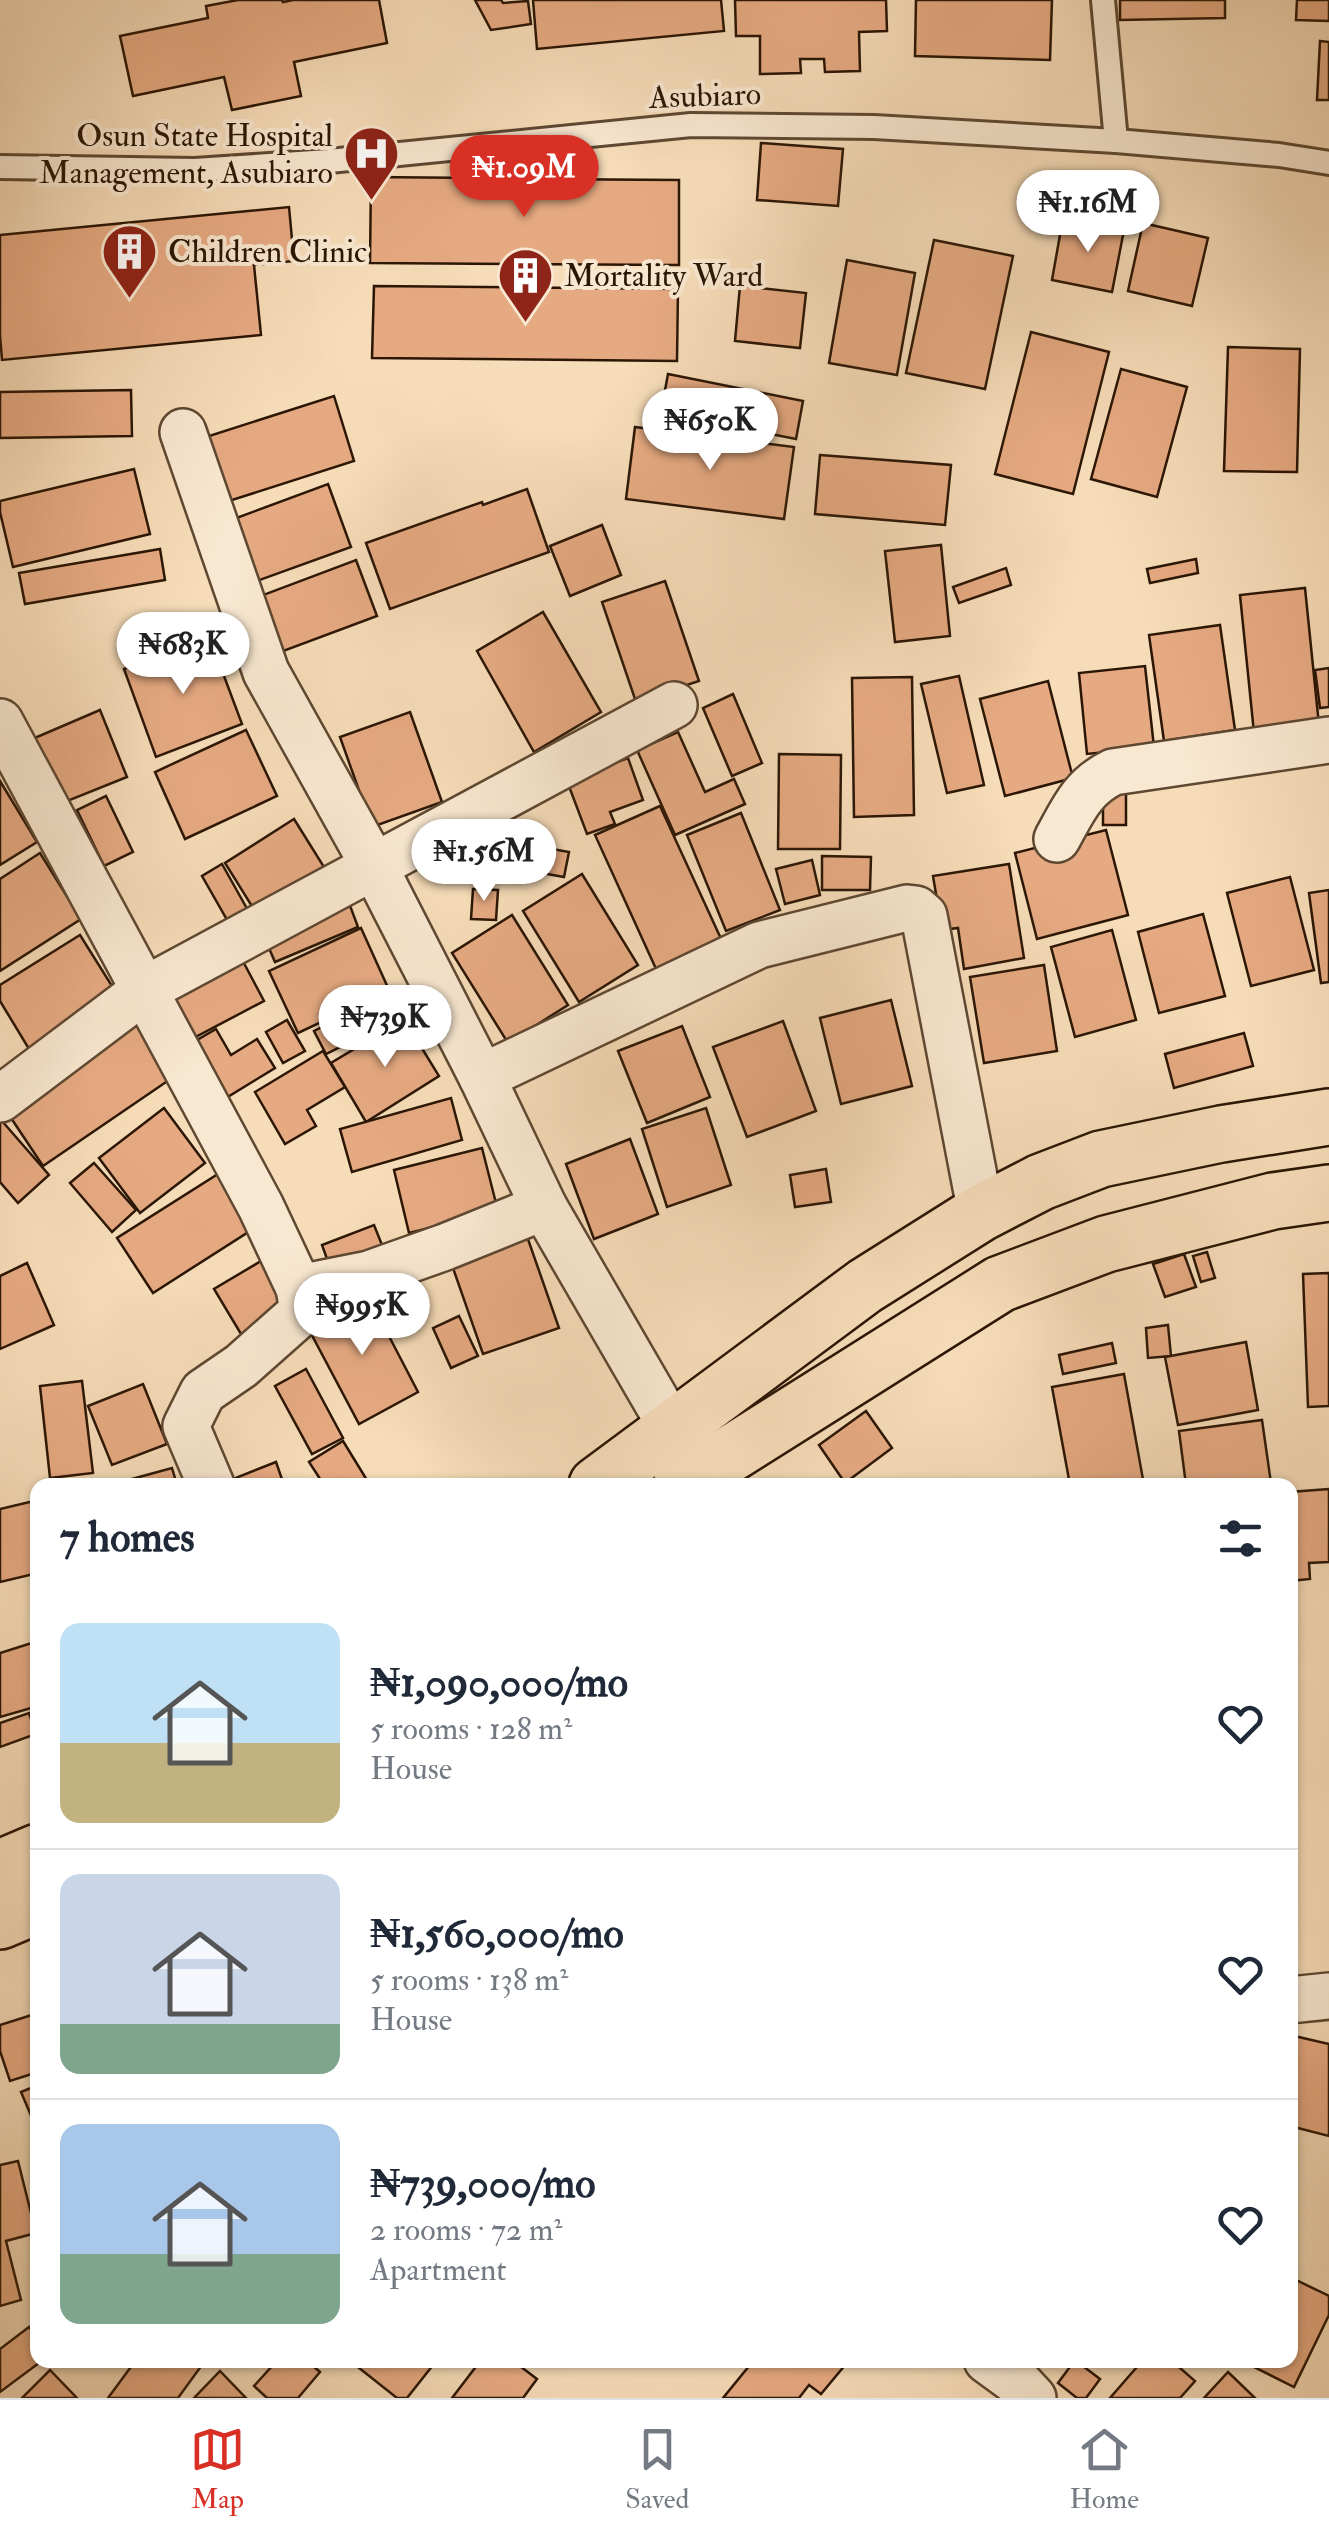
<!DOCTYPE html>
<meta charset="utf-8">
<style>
:root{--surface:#fff;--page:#f6f6f7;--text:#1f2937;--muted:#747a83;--line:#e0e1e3;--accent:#d93025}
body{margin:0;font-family:"IM FELL Double Pica",serif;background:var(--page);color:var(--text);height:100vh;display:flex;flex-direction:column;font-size:38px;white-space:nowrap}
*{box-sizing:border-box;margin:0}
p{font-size:32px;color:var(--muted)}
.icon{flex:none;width:55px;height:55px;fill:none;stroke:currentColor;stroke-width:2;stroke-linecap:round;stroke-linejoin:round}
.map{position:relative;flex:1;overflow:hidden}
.details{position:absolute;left:30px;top:1478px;width:1268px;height:890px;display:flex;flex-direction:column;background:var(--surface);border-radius:20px;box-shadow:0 2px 8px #0004}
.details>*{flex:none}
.price{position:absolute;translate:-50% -85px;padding:0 22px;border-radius:35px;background:#fff;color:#222;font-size:32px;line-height:65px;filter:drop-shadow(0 2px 5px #0008)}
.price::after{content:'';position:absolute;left:50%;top:60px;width:30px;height:22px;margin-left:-15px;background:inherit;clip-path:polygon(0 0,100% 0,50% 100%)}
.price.on{background:var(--accent);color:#fff}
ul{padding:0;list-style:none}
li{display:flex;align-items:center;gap:30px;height:250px;padding:0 30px}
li+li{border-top:2px solid var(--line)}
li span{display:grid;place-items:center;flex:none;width:280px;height:200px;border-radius:20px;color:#555}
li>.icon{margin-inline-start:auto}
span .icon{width:120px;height:120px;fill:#fffc;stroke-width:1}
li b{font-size:42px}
h2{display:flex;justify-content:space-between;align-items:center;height:120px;padding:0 30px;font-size:42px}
.menu{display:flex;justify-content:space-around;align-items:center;height:140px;border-top:2px solid var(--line);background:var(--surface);font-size:28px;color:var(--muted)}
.menu a{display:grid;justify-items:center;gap:5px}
.menu .on{color:var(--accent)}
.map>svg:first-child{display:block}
.building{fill:#e6aa82;stroke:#2b1605;stroke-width:2.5}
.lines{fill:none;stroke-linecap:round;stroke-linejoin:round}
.service-casing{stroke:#5e4832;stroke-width:28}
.minor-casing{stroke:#5e4832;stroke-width:50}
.primary-casing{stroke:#2b1605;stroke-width:60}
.service{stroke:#f9e8d1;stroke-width:22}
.minor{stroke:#f9e8d1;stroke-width:45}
.primary{stroke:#f6dcb8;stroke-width:55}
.labels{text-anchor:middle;stroke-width:8;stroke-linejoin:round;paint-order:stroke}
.street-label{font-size:32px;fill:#2b1605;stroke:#f9e8d1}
.poi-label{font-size:32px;fill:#2b1605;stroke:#f9e8d1;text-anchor:start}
</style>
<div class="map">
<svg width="1329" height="2398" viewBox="0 0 1329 2398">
<rect width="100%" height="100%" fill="#f6dcb8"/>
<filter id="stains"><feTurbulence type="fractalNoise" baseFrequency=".002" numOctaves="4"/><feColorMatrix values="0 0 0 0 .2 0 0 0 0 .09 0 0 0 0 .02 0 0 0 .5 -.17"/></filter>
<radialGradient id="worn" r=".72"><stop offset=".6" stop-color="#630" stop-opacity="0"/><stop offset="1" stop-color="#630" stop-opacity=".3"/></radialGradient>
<g class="building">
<polygon points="238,0 282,0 283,2 293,0 379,0 387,43 294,62 301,96 232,110 224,77 133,96 120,36 208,18 206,6"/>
<polygon points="475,0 501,0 503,3 528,1 531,24 491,30"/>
<polygon points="533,0 721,0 724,31 537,49"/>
<polygon points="735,0 886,0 887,31 859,32 860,71 825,72 824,59 800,59 801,73 760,74 760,36 736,36"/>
<polygon points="916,0 1052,0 1050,60 915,56"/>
<polygon points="1120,0 1225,0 1225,18 1120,20"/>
<polygon points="1297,0 1329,0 1329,21 1296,20"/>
<polygon points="1320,41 1329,42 1329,100 1317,100"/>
<polygon points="761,143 843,149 838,206 757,200"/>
<polygon points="535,161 535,179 679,180 679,265 370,263 371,177 483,178 483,162"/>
<polygon points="289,207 294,261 254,265 261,335 2,360 0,335 0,235"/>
<polygon points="1063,218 1124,230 1112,292 1052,280"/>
<polygon points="1143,223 1208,238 1192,306 1128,291"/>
<polygon points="934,240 1013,256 985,389 906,373"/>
<polygon points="847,260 915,273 897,375 829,363"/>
<polygon points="374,286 678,289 677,361 372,358"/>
<polygon points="740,286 806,293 800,348 735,341"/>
<polygon points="1031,332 1109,352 1073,494 995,474"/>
<polygon points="1228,347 1300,349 1297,472 1224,471"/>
<polygon points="1121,369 1187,387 1157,497 1091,479"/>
<polygon points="668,374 803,401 796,439 661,412"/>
<polygon points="131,390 132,436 0,438 0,392"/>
<polygon points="334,396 354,461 229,501 209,436"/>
<polygon points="635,427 794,447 784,519 626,499"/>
<polygon points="820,455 951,465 945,525 815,514"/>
<polygon points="134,469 150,534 13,567 0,512 0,501"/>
<polygon points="328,484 351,547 254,582 231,520"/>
<polygon points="527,489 549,552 390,609 366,543 482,502 483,505"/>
<polygon points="602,525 621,575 570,596 550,546"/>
<polygon points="941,545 950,636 895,642 885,551"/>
<polygon points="160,549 165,580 25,604 19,573"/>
<polygon points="1196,559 1198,573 1150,583 1147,569"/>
<polygon points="356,560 377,616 270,656 250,600"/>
<polygon points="1006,568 1011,585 959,603 953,587"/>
<polygon points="665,581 699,681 636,702 602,602"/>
<polygon points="1305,588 1319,725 1254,733 1240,595"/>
<polygon points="543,612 601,712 534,752 477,651"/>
<polygon points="1220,625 1235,730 1164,741 1149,635"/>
<polygon points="209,636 242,724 156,757 124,669"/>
<polygon points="1145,666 1154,747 1087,754 1079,673"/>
<polygon points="1329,668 1329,707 1320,708 1315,670"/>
<polygon points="959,676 984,785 947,793 921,684"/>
<polygon points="912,677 914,815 854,817 852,678"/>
<polygon points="1048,681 1073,778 1005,796 980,699"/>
<polygon points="733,694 762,763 732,776 703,708"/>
<polygon points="100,710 127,777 50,808 23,743"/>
<polygon points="410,712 442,802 372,827 340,737"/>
<polygon points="246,730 277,796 185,839 155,772"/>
<polygon points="678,732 705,792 734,779 745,804 675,835 637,750"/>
<polygon points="779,754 841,755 840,849 778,849"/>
<polygon points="628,758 643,800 610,812 615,824 587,834 567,781"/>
<polygon points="0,781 37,842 0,865"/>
<polygon points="1126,788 1126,825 1103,825 1103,789"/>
<polygon points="106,796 133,852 104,866 77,810"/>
<polygon points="660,806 722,941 657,971 595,835"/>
<polygon points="741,813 780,910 726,931 687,835"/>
<polygon points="294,819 329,875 260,919 225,863"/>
<polygon points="1106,830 1128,915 1037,939 1015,853"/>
<polygon points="541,847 569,852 564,877 536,872"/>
<polygon points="40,853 81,919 0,971 0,879"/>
<polygon points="822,856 871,857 870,890 822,890"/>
<polygon points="812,860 820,895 785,904 776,869"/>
<polygon points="222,864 250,914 230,925 202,876"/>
<polygon points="1009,864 1024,958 964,969 958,928 942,930 933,876"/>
<polygon points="582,874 638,965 579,1002 523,911"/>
<polygon points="1290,877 1314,970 1251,986 1227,893"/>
<polygon points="473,889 498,890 496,920 471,919"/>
<polygon points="1329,890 1329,982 1321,983 1309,893"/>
<polygon points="349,903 358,927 275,962 265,939"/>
<polygon points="1203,914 1225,996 1159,1013 1138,932"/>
<polygon points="512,915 568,1005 508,1043 452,953"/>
<polygon points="361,928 389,990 298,1033 269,971"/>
<polygon points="1112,930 1136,1020 1075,1037 1051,947"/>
<polygon points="80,935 117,994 29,1049 0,1001 0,985"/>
<polygon points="237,950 264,1001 184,1043 158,992"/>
<polygon points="1044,965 1057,1051 984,1063 970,977"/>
<polygon points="390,993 402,1016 326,1054 314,1031"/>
<polygon points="891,1000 912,1086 841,1104 820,1018"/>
<polygon points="132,1018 172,1078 43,1166 3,1106"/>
<polygon points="404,1019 439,1076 366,1122 331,1063"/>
<polygon points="287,1020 305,1051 283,1063 266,1032"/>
<polygon points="783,1021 816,1111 747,1137 713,1047"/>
<polygon points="682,1026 710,1097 647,1123 618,1051"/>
<polygon points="216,1029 231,1055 257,1039 275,1068 226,1098 192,1043"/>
<polygon points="1244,1033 1253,1066 1174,1088 1165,1054"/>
<polygon points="323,1051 345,1087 307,1110 316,1126 285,1144 255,1092"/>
<polygon points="451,1098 462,1140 352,1172 340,1129"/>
<polygon points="164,1108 205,1163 140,1213 99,1158"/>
<polygon points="706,1108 731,1185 667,1207 642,1129"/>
<polygon points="2,1121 49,1175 18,1203 0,1182 0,1123"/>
<polygon points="630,1139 658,1214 594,1239 566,1164"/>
<polygon points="482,1148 498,1211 409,1233 394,1170"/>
<polygon points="94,1163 136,1210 112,1232 70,1183"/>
<polygon points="826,1169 831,1202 795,1207 790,1175"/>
<polygon points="218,1174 253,1229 153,1293 117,1238"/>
<polygon points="522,1222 559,1328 483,1354 446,1248"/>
<polygon points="374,1225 384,1250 331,1270 322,1245"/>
<polygon points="1207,1252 1215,1278 1201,1282 1193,1256"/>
<polygon points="1184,1254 1196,1287 1165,1297 1153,1264"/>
<polygon points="261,1261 291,1311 244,1339 214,1289"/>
<polygon points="27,1263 54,1325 0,1349 0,1276"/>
<polygon points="1329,1273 1329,1406 1308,1407 1303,1274"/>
<polygon points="366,1292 418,1392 359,1424 306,1324"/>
<polygon points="459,1316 478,1356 451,1368 433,1328"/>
<polygon points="1168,1325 1171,1356 1148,1358 1146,1328"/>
<polygon points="1246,1342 1258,1410 1178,1425 1165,1357"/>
<polygon points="1112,1343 1116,1363 1063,1374 1059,1355"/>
<polygon points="306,1369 343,1438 312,1454 275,1386"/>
<polygon points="1124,1374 1144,1485 1070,1485 1052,1387"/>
<polygon points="82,1381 93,1473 50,1478 40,1386"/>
<polygon points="143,1384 167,1444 112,1465 88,1406"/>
<polygon points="866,1411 892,1448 845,1483 819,1445"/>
<polygon points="1262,1420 1271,1483 1186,1485 1179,1431"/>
<polygon points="343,1441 370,1485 324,1485 309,1462"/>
<polygon points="276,1462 284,1485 223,1485 223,1483"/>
<polygon points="172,1468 177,1485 133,1485 132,1479"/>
<polygon points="1329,1489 1329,1562 1309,1563 1310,1579 1290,1581 1290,1492"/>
<polygon points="38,1500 38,1573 0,1582 0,1509"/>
<polygon points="38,1641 38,1706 0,1717 0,1653"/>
<polygon points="29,1713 36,1734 0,1747 0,1723"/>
<polygon points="38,2013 38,2072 10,2081 0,2051 0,2025"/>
<polygon points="1290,2035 1329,2044 1329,2136 1290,2126"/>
<polygon points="38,2085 38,2132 21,2092"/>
<polygon points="18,2161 36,2233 6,2241 21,2300 0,2306 0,2165"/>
<polygon points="1290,2277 1329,2296 1329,2315 1294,2387 1240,2360 1290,2360"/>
<polygon points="29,2327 38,2338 38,2360 43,2360 0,2392 0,2349"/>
<polygon points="136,2360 196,2360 202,2365 178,2398 108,2398"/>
<polygon points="265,2360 306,2360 320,2372 298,2398 267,2398 254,2386 272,2366"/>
<polygon points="349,2360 437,2360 407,2398 397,2398"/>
<polygon points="481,2360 512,2360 537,2379 523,2398 452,2398"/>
<polygon points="754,2360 841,2360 846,2364 821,2394 809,2385 799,2398 723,2398"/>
<polygon points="1075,2360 1100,2379 1086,2398 1077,2398 1058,2383"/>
<polygon points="1143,2360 1171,2360 1195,2381 1180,2398 1110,2398"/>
<polygon points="50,2370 77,2398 22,2398"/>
<polygon points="220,2371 246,2398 194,2398"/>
<polygon points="1228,2372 1255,2398 1204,2398"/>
</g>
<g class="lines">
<defs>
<g id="service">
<polyline points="1103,0 1116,141"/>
<polyline points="0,167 195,170 329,161 691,125 874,127 1116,141 1279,155 1329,163"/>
</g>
<g id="minor">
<polyline points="183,432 266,672 374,866 482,1077 544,1207 672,1428"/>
<polyline points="0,722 261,1207 299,1288 303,1311 241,1366 203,1392 186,1426 211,1485"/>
<path d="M1057,839C1073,810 1082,787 1113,772L1329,740"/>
<polyline points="482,1077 759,945 907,908 916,909 924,916 981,1213"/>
<polyline points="0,1099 146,989 674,705"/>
<polyline points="299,1288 369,1274 445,1247 544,1207"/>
<polyline points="1290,2000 1329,1996"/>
<polyline points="987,2360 1021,2385 1033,2398"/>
</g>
<g id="primary">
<polyline points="597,1485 865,1286 981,1213 1041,1182 1101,1159 1221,1134 1329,1117"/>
<polyline points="681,1485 1000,1284 1106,1244 1273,1201 1329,1193"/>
<polyline points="0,1868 38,1852"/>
<polyline points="0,1921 38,1905"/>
</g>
</defs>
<use href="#service" class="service-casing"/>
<use href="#minor" class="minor-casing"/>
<use href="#primary" class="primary-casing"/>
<use href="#service" class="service"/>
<use href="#minor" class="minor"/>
<use href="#primary" class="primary"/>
</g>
<defs>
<symbol id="hospital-pin" viewBox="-11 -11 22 30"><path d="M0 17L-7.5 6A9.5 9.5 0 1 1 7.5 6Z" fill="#8f2418" stroke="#f9e8d1"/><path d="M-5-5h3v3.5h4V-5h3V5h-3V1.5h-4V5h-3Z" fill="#fff"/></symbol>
<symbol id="building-pin" viewBox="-11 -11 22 30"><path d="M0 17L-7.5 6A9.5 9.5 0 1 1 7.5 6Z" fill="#8f2418" stroke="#f9e8d1"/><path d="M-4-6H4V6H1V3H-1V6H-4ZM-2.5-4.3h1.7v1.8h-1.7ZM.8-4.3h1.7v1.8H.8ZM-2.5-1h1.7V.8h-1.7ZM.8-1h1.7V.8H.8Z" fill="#fff"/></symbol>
</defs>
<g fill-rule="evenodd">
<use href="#hospital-pin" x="340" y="122" width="63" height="86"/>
<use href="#building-pin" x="98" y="220" width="63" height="86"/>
<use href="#building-pin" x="494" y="244" width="63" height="86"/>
</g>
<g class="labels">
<g class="street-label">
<text transform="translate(705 95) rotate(-2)" y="11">Asubiaro</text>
</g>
<g class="poi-label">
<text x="333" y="146" text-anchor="end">Osun State Hospital<tspan x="333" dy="37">Management, Asubiaro</tspan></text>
<text x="168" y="262">Children Clinic</text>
<text x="564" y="286">Mortality Ward</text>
</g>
</g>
<rect width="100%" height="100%" filter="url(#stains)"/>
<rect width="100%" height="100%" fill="url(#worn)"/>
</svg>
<b class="price on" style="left:524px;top:220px">₦1.09M</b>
<b class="price" style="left:1088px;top:255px">₦1.16M</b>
<b class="price" style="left:710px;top:473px">₦650K</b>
<b class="price" style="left:183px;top:697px">₦683K</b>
<b class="price" style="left:484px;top:904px">₦1.56M</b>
<b class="price" style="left:385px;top:1070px">₦739K</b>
<b class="price" style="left:362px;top:1358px">₦995K</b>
<section class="details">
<h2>7 homes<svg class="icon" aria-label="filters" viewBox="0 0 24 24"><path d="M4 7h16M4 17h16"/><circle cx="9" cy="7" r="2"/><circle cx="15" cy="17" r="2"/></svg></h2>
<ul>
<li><span style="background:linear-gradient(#bfe0f5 60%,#c2b280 0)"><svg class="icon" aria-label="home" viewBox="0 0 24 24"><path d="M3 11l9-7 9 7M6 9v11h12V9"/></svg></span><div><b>₦1,090,000/mo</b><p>5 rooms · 128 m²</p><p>House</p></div><svg class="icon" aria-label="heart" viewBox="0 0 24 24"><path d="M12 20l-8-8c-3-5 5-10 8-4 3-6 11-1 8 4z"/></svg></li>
<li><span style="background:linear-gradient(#c9d6e8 75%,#7fa58c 0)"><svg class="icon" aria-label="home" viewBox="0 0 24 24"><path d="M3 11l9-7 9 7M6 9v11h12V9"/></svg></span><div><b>₦1,560,000/mo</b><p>5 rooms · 138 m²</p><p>House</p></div><svg class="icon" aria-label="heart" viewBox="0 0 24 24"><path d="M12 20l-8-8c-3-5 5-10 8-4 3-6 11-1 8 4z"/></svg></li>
<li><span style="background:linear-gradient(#a9c7e8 65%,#7fa58c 0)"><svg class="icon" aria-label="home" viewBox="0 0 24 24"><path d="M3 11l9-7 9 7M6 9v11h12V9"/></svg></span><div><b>₦739,000/mo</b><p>2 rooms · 72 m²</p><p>Apartment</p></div><svg class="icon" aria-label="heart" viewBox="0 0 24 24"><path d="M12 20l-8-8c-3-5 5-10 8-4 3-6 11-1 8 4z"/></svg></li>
</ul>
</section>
</div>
<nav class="menu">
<a class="on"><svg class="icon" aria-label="map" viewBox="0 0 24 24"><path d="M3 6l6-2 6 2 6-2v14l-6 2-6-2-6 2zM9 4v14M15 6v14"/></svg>Map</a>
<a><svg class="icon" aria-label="saved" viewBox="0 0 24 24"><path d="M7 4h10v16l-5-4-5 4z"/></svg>Saved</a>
<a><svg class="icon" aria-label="home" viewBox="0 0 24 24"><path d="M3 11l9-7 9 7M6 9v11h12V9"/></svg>Home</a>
</nav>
